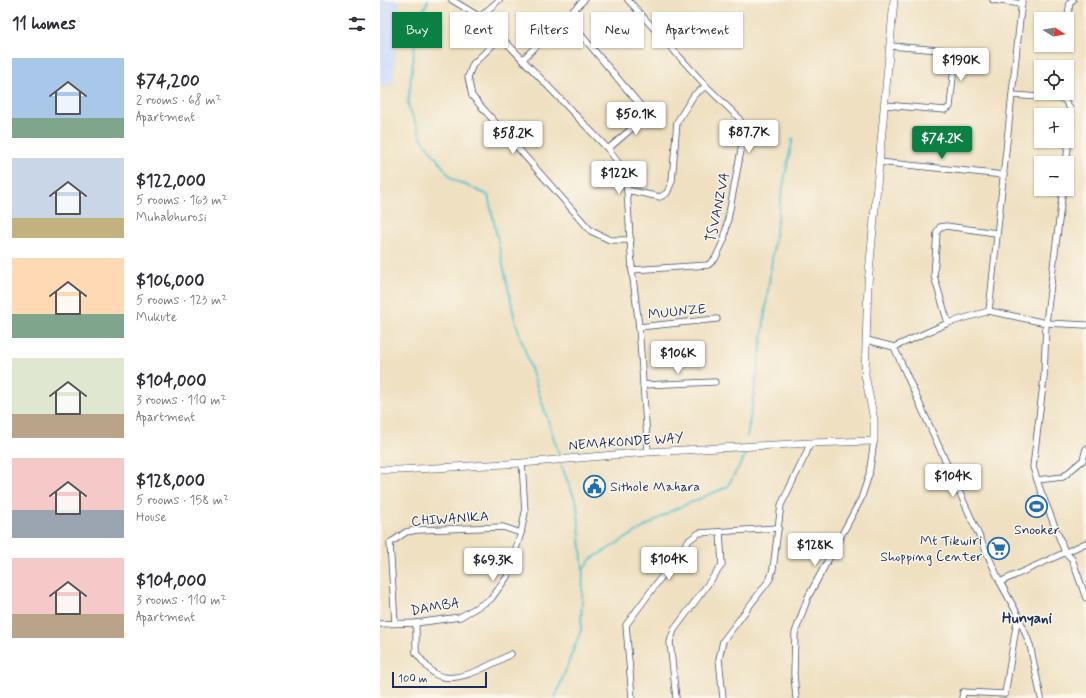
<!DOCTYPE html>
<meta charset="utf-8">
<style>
:root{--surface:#fff;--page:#f7f7f7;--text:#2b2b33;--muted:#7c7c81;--accent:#0b8043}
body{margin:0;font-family:Mynerve,sans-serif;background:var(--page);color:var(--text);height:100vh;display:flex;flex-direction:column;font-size:15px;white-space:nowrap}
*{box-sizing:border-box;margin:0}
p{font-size:13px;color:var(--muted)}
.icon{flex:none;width:22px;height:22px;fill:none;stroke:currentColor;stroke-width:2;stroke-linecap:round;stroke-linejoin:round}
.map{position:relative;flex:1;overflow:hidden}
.drawer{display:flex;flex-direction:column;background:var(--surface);width:380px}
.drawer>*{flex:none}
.top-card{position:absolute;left:12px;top:12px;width:380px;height:36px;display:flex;gap:8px}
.needle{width:26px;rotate:101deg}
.tools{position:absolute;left:654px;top:12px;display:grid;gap:8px}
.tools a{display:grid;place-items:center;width:40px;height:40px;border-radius:0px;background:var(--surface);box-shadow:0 1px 3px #0004;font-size:20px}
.scale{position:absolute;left:12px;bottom:10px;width:95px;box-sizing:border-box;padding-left:4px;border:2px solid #1b2f5e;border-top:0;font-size:11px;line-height:14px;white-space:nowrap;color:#1b2f5e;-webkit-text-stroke:3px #fbf7ec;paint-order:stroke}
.price{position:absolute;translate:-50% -34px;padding:0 9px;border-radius:4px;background:#fff;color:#222;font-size:13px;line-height:26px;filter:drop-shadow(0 1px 2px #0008)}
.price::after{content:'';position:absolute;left:50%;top:24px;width:12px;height:9px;margin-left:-6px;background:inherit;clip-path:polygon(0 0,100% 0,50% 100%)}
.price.on{background:var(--accent);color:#fff}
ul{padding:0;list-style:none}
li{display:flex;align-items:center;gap:12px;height:100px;padding:0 12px}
li span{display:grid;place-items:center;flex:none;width:112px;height:80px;border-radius:0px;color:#555}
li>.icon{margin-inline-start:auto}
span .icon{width:48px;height:48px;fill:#fffc;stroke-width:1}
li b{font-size:17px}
h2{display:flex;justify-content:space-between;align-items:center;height:48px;padding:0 12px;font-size:17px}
.pill{padding:0 14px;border-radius:0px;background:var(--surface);box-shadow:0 1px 3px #0004;font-size:14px;line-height:36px}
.pill.on{background:var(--accent);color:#fff}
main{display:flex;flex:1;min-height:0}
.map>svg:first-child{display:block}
.built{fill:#cddbfa}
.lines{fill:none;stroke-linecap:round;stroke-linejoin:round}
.stream{stroke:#56c3ce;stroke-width:2}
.minor-casing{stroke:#3b4a6d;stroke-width:7}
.tertiary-casing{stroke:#3b4a6d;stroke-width:8}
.minor{stroke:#fff;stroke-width:5.5}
.tertiary{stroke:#fff;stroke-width:7}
.labels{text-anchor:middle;stroke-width:3;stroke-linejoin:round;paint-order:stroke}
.street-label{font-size:14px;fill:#1b2f5e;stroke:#fbf7ec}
.poi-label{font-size:14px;fill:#1b2f5e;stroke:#fbf7ec;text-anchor:start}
.neighbourhood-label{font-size:15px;font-weight:bold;fill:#1b2f5e;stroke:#fbf7ec}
</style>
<main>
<section class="drawer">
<h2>11 homes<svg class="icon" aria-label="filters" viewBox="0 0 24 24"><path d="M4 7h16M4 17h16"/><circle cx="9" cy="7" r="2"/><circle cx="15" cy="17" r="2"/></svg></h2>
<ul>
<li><span style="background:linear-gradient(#a9c7e8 75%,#7fa58c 0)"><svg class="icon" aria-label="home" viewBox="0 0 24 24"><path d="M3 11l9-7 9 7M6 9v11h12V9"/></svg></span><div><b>$74,200</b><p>2 rooms · 68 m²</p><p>Apartment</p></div></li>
<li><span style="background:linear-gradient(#c9d6e8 75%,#c2b280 0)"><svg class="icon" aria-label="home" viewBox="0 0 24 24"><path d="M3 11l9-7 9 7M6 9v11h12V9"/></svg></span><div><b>$122,000</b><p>5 rooms · 163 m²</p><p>Muhabhurosi</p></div></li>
<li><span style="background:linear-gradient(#ffd9b3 70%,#7fa58c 0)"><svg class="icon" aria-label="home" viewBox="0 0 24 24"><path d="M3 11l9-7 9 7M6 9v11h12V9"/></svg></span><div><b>$106,000</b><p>5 rooms · 123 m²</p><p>Mukute</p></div></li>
<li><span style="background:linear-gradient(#dfe7d0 70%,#b9a48a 0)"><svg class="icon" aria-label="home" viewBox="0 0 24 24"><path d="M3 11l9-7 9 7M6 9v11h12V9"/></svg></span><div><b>$104,000</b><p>3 rooms · 110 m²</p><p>Apartment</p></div></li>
<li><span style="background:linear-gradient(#f6c9c9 65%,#9aa5b1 0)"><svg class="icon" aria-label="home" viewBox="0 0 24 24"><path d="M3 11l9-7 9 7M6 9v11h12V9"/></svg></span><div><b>$128,000</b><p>5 rooms · 158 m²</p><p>House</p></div></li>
<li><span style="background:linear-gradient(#f6c9c9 70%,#b9a48a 0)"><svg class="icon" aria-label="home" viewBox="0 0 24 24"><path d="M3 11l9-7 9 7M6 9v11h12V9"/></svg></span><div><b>$104,000</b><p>3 rooms · 110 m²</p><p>Apartment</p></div></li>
</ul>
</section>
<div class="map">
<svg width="706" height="698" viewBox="0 0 706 698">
<rect width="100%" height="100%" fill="#fbf7ec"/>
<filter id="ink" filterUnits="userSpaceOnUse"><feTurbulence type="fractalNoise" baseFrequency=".025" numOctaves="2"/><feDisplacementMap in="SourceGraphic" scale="8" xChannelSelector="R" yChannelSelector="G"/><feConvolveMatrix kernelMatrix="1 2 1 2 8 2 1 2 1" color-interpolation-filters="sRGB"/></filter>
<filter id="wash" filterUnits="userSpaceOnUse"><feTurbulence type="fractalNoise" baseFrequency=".012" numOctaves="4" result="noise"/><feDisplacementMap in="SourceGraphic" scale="16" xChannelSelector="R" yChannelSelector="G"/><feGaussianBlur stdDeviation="0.9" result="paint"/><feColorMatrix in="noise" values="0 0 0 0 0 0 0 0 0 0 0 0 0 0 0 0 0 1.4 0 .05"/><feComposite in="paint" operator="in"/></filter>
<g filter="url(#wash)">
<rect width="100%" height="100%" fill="#efe0c1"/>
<polygon class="built" points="0,0 22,0 18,8 13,85 0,86"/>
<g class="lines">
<g class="stream">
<polyline points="48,0 37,25 28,105 42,139 72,179 108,195 135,320 179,454"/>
<path d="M367,437C372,407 377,376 381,346C390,276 397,207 413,138"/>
<polyline points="203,570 211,559 291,511 347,487 367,453"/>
<polyline points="175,698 201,630 203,570 197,504 181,465"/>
</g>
</g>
</g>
<g filter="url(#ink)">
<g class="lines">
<defs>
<g id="minor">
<polyline points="72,0 100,17 121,37 228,149 243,169 247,190 252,270 259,327 268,452"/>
<polyline points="248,0 326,86 358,117 365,129 344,240 335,259 328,265 252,270"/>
<polyline points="613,0 642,4"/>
<polyline points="100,17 119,0"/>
<polyline points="186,17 266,112 265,117 228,149"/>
<polyline points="687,22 690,2 693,0"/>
<polyline points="121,37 93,64 88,77 92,96 211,231 230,240 251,240"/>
<polyline points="683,45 684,45"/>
<polyline points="142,60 204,0"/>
<polyline points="633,95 684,99 690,108 691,124 686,163"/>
<polyline points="505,105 565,110 570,107 575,56 571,51 511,46"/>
<polyline points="499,162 624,175"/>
<polyline points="683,189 666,323 664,377 653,467 660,489 685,552 692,559 706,598"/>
<polyline points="247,190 280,197 287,193 292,181 297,122 314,95 326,86"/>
<polyline points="609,311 642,0"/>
<polyline points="568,323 554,276 557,232 560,227 566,226 616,233"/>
<polyline points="259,327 337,319"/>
<polyline points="487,340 514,347 620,582 706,543"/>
<polyline points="514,347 568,323 609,311 666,323 706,325"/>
<polyline points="263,385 335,382"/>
<polyline points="657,480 683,477 703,460 706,449"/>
<polyline points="620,582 638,615 650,645 661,698"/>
<polyline points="15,623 10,543 26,532 37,530 123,527 141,533"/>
<path d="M36,623V653C41,659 48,669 55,674C76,686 112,664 131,654"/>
<polyline points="0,624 36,623 80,617 111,599 127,577 141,533 145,512 142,463"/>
<polyline points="252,698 246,625 308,541 319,533 398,528"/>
<polyline points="296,698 290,642 294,630 342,565 340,532"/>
<polyline points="343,698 339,659 343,641 390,579 393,569 401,505 426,454 430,443"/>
<polyline points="416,698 414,674 415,633 428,597 481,499 489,475 494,441"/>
<polyline points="582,698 583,692 625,694 638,615"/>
</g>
<polyline id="tertiary" points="0,470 19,470 142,463 268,452 430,443 494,441 494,420 485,375 488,284 514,0"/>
</defs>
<use href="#minor" class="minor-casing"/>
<use href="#tertiary" class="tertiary-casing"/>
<use href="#minor" class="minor"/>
<use href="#tertiary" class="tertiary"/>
</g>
</g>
<defs>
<symbol id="civic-ring" viewBox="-11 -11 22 22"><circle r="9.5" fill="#fbf7ec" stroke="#1f6fb2" stroke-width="1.5"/><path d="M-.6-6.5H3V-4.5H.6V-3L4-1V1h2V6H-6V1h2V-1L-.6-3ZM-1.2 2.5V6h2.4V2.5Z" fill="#1f6fb2"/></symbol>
<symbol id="stadium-ring" viewBox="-11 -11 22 22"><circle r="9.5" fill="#fbf7ec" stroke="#1f6fb2" stroke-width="1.5"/><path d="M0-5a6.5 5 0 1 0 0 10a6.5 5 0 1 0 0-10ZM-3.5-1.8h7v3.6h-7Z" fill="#1f6fb2"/></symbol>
<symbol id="supermarket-ring" viewBox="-11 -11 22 22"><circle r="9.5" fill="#fbf7ec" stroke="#1f6fb2" stroke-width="1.5"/><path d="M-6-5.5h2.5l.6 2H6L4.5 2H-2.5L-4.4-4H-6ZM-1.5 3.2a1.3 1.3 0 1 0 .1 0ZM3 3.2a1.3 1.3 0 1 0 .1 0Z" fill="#1f6fb2"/></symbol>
</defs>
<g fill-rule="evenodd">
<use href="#civic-ring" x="202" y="474" width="25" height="25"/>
<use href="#stadium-ring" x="644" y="494" width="25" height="25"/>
<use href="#supermarket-ring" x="606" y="536" width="25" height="25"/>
</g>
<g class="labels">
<g class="street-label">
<text transform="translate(337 207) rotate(-78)" y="5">TSVANZVA</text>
<text transform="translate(297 311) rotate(-6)" y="5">MUUNZE</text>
<text transform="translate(246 441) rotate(-4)" y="5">NEMAKONDE WAY</text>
<text transform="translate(70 518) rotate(-4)" y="5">CHIWANIKA</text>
<text transform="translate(55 606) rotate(-10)" y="5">DAMBA</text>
</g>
<g class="poi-label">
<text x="230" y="491">Sithole Mahara</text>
<text x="657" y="534" text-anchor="middle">Snooker</text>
<text x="602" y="545" text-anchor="end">Mt Tikwiri<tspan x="602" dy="16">Shopping Center</tspan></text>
</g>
<g class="neighbourhood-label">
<text x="647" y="623">Hunyani</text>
</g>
</g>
</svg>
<div class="tools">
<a><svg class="needle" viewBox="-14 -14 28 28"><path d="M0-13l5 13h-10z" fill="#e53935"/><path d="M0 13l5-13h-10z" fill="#7c7c81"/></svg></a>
<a><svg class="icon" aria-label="locate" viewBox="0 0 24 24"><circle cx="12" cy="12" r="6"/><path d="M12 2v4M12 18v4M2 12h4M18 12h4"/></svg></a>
<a>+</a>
<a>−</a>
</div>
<div class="scale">100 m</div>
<b class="price" style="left:581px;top:82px">$190K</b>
<b class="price" style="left:256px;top:136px">$50.1K</b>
<b class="price" style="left:369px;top:154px">$87.7K</b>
<b class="price" style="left:133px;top:155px">$58.2K</b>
<b class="price on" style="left:562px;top:160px">$74.2K</b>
<b class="price" style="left:239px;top:195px">$122K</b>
<b class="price" style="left:298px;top:375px">$106K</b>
<b class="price" style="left:573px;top:498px">$104K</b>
<b class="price" style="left:435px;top:567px">$128K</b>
<b class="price" style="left:289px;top:581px">$104K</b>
<b class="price" style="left:113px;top:582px">$69.3K</b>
<div class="top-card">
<a class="pill on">Buy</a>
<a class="pill">Rent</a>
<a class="pill">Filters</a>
<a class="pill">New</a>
<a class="pill">Apartment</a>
</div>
</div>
</main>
